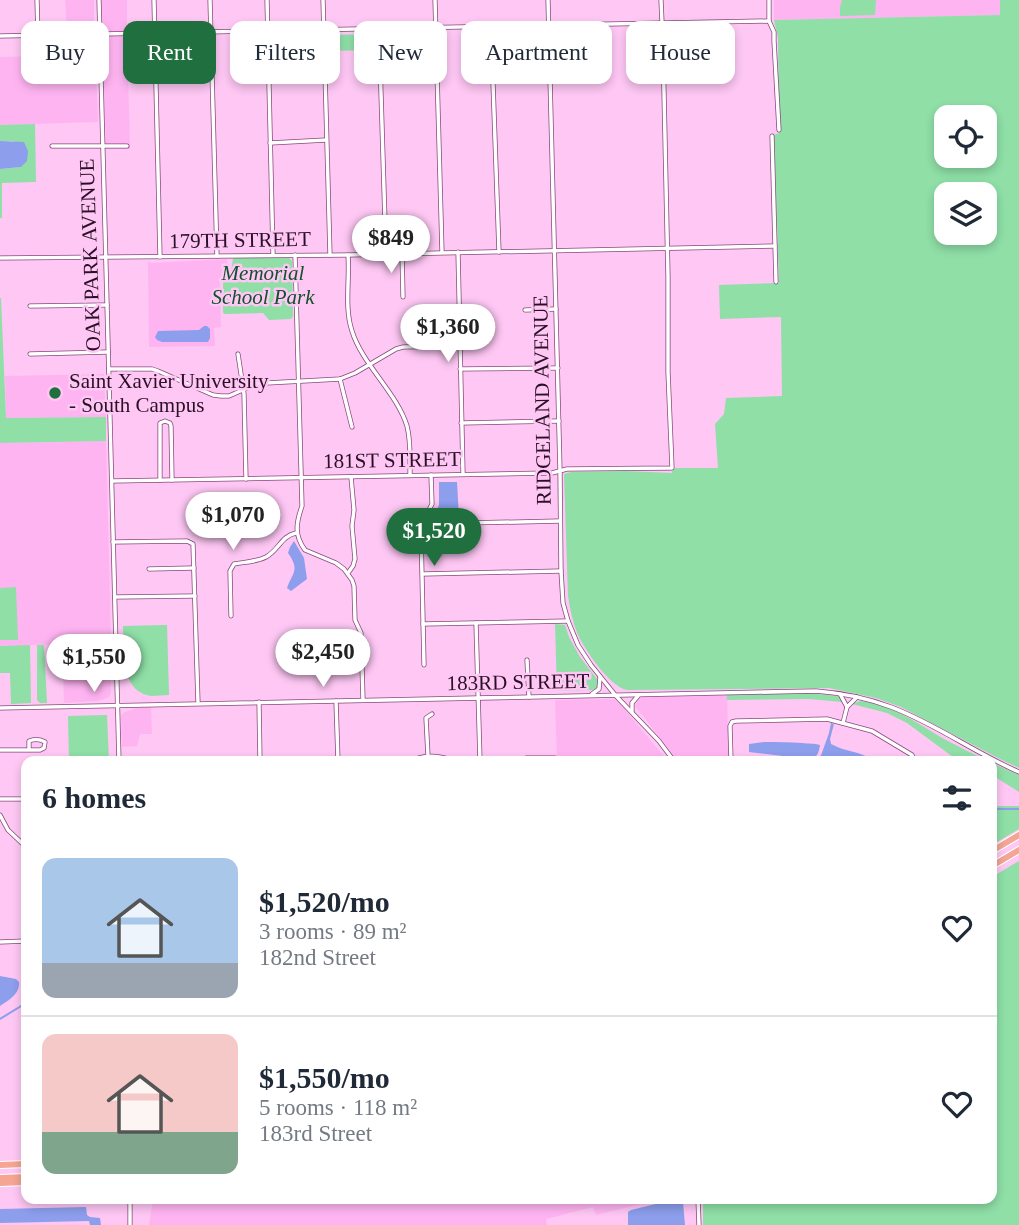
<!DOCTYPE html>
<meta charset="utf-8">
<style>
:root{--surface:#fff;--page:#f2f2f3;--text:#1f2937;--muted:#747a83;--line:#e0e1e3;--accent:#206f3f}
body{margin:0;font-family:Georgia,serif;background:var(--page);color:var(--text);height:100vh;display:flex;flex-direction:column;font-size:26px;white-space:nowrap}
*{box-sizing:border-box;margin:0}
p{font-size:23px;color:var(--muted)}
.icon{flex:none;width:38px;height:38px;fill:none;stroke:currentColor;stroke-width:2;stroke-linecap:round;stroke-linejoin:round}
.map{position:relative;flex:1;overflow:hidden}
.drawer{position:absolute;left:21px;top:756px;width:976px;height:448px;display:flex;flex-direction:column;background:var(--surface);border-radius:14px;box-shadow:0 4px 10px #0003}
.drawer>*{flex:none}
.hud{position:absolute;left:21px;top:21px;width:978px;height:63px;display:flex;gap:14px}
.fabs{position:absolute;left:934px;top:105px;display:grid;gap:14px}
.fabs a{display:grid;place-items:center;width:63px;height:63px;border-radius:14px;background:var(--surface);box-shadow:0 4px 10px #0003;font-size:35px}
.price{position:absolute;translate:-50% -60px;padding:0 16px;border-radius:24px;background:#fff;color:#222;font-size:23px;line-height:46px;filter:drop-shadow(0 2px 4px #0008)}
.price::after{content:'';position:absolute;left:50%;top:42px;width:21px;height:16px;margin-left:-10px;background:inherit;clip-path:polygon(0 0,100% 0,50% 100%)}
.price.on{background:var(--accent);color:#fff}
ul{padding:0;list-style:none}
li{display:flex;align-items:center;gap:21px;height:175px;padding:0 21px}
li+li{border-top:2px solid var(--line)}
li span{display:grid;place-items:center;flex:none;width:196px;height:140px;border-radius:14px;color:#555}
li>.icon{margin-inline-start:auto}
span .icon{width:84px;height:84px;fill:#fffc;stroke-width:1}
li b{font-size:30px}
h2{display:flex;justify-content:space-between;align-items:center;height:84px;padding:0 21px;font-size:30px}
.pill{padding:0 24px;border-radius:14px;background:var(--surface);box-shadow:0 4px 10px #0003;font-size:24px;line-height:63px}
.pill.on{background:var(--accent);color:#fff}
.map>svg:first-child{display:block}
.built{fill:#ffb4f2}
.green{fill:#8fdfa7;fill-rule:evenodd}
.water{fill:#8c9eec}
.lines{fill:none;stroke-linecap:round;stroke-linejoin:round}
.stream{stroke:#8c9eec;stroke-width:2}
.minor-casing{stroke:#85497c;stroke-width:5}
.highway-casing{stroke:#fff;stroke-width:8}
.minor{stroke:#fff;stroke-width:3.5}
.highway{stroke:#f4a594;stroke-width:6}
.poi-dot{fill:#206f3f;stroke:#fec7f4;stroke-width:2.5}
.labels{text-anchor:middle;stroke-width:5;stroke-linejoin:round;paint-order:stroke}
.street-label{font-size:21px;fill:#291026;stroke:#fec7f4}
.park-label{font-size:21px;font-style:italic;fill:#13502c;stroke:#fec7f4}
.poi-label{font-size:21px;fill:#291026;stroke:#fec7f4;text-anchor:start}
</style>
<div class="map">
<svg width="1019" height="1225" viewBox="0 0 1019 1225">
<rect width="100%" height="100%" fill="#fec7f4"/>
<g class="built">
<polygon points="65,0 94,0 94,31 67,32"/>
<polygon points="101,0 127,0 127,31 102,31"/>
<polygon points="774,0 1000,0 1001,15 774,20"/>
<polygon points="102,36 127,36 130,149 106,149"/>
<polygon points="95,37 98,122 0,125 0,57 71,55 71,38"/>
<polygon points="227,259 228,272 220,281 221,327 214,328 215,346 149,347 148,261 151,263"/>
<polygon points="104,374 106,417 6,418 5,376"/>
<polygon points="106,441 111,643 0,646 0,443"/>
<polygon points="110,663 111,692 109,697 98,701 64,703 63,664"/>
<polygon points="727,695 729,761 677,761 670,750 635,706 639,699 643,697"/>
<polygon points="608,699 615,700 620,704 668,761 557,761 555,700"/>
<polygon points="151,707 152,734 140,734 137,746 122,747 121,716 123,713 136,708"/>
<polygon points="153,1199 644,1199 645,1203 596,1215 593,1207 546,1219 547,1225 149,1225"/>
</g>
<g class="green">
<polygon points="842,0 876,0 875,15 840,16 840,7"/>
<path d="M1000,0H1019V768L1002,760L901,707L876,698L829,688L627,690C609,686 586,651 578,635C573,623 570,610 568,596L564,474L571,472L625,471L672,473V471L675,468H718L715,424L724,414L726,398L782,396L781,317L720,319L719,285L779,283L774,135L779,133L778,38L774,20L1000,15ZM947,117H985V156H947ZM947,194H985V233H947Z"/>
<polygon points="373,34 374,50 329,51 329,35"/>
<polygon points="35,124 36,182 2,183 2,218 0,218 0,169 21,167 14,141 0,141 0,125"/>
<polygon points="288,257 292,261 293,316 291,319 269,320 263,313 224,314 223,312 223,283 231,273 233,258"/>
<polygon points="0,298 1,298 6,418 106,417 106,441 0,443"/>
<polygon points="16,587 18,640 0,640 0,588"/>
<polygon points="555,624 565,625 569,637 580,657 597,679 598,684 597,688 592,690 557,691"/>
<path d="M167,625L169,695C163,695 157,696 152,696C119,692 124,649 123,626Z"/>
<polygon points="111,643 110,663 63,664 62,644"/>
<polygon points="30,645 31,703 11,704 10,673 0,673 0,646"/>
<polygon points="37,645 44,645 47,703 40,703 37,700"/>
<polygon points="808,693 839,696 842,702 809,699 727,700 727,695"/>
<path d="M860,701C891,704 919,724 944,739C959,747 974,754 988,761H964L953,757L907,723L887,713L852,704Z"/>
<polygon points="107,715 109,761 69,761 68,716"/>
<polygon points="992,763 1019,775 1019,792 992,775"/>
<polygon points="992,806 1019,806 1019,829 992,845"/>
<polygon points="1019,861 1019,1225 703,1225 703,1199 992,1199 992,877"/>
</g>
<g class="water">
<polygon points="0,141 24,142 28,151 27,161 21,167 0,169"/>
<polygon points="204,326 207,326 210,329 210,338 208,342 162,342 157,340 155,337 158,331 199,330"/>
<polygon points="439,482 457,482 459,517 433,518 439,505"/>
<path d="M294,541L304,558L307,579L291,591L287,588C293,572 300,570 288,553L290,547Z"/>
<path d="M831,723L834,724L830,739L831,744C845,752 861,751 874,761H819L829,733Z"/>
<path d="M764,742C777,742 790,742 802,743C809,744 814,743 820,745C818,761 810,761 796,761L794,758L791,757L749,752V744Z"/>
<path d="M0,976L16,979L19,982C20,994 9,1000 0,1006Z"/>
<polygon points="676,1199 681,1199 683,1202 685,1225 628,1225 628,1212 631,1210"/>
<polygon points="86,1207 87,1215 90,1217 100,1218 101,1225 90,1225 89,1221 0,1223 0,1209"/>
</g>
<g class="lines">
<g class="stream">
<polyline points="992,809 1019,809"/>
<polyline points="0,1019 26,1003"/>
</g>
<defs>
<g id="minor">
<polyline points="37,0 38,36"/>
<polyline points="99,0 119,761"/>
<polyline points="154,0 160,257"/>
<polyline points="210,0 217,256"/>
<polyline points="267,0 273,255"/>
<polyline points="323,0 330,255"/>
<polyline points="435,0 442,252"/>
<polyline points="548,0 560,471 561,571 563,603 568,621 578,645 591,665 616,696 659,741 674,761"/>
<polyline points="769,0 769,21 774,32 774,41 779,130"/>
<polyline points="491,27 499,252"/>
<polyline points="379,29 386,254"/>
<polyline points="0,36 769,21"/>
<polyline points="772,136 776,282"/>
<polyline points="270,143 326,140"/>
<polyline points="52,146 127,146"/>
<polyline points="458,252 463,474"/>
<polyline points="402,253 403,297"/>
<path d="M295,255L302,506C296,523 294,535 305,550L336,563L344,569L352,580L354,586L355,620L361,633L363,700"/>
<path d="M348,255C350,279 344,307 352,331C362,364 397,393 407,426C411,441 410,459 410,475"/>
<polyline points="0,258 348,255 775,246"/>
<polyline points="30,306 107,305"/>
<polyline points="525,310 556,309"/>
<polyline points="30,354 108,352"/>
<polyline points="238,354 244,394 246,479"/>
<polyline points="109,369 152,369 158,371 213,395 221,396 229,396 256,384 267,383 340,379 355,373 396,349 403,347 460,346"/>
<polyline points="460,369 558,368"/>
<polyline points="340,379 352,427"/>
<polyline points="461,423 559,421"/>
<polyline points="160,480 160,423 165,421 170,423 171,426 172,480"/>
<polyline points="112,481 552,473 567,469 672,468 668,372 668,277 663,46 661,0"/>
<polyline points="422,524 560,521"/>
<polyline points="113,542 187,541 193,544 198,703"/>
<polyline points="149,569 194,568"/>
<polyline points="348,573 353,566 355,559 352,526 354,510 351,477"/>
<polyline points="423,574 561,571"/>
<polyline points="115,597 195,596"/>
<path d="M231,616L230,571L234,564C245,562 256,562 266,557C279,550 281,536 296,533"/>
<polyline points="476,623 480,761"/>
<polyline points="423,624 568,621"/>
<path d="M361,646C354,646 345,647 337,646C325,644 323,635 310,645L308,653L311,662C325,670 325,661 338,659C345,657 354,658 362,658"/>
<polyline points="527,660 529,697"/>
<polyline points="424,665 421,531 422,524 432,504 431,475"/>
<polyline points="592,694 599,689 600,677"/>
<polyline points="840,694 847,707 857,697"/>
<polyline points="336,701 338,761"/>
<polyline points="259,702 260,761"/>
<path d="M0,708L816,691C842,693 867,698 891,707C936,724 975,753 1019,772"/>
<polyline points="632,711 632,703 638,696"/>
<polyline points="843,723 847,707"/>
<path d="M0,750H40L44,748L45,742C40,739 34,739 29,741V750"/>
<polyline points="428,756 426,718 432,714"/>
<path d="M412,761C426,753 441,756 455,761"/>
<polyline points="517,761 526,758 555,758"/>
<polyline points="731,761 730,726 732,722 736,721 827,719 872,731 912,755 915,761"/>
<polyline points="0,799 26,799"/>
<polyline points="0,815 8,830 26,847"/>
<polyline points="0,942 26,941"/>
<polyline points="130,1199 130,1225"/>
<polyline points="698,1199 699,1225"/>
</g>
<g id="highway">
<polyline points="992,851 1019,835"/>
<polyline points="992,866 1019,850"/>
<polyline points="0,1165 26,1164"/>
<polyline points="0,1178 26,1177"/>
<polyline points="0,1183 26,1182"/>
</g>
</defs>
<use href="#minor" class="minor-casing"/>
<use href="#highway" class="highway-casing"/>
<use href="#minor" class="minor"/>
<use href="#highway" class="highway"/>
</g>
<circle class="poi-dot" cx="55" cy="393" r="7"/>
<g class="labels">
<g class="street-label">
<text transform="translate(240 240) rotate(-1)" y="7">179TH STREET</text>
<text transform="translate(90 255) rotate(-92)" y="7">OAK PARK AVENUE</text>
<text transform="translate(542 400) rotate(-91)" y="7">RIDGELAND AVENUE</text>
<text transform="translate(392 460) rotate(-1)" y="7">181ST STREET</text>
<text transform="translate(518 682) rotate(-1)" y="7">183RD STREET</text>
</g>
<g class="park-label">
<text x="263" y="280">Memorial<tspan x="263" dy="24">School Park</tspan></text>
</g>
<g class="poi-label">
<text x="69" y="388">Saint Xavier University<tspan x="69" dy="24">- South Campus</tspan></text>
</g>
</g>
</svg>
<div class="fabs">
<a><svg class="icon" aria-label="locate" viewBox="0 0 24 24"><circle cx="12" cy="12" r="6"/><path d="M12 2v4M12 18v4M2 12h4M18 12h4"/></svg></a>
<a><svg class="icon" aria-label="layers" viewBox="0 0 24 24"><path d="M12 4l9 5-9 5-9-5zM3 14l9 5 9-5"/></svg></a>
</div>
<b class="price" style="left:391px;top:275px">$849</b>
<b class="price" style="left:448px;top:364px">$1,360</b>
<b class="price" style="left:233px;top:552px">$1,070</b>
<b class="price on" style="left:434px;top:568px">$1,520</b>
<b class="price" style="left:323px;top:689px">$2,450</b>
<b class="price" style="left:94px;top:694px">$1,550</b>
<div class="hud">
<a class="pill">Buy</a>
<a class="pill on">Rent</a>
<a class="pill">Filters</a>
<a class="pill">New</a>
<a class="pill">Apartment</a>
<a class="pill">House</a>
</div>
<section class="drawer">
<h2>6 homes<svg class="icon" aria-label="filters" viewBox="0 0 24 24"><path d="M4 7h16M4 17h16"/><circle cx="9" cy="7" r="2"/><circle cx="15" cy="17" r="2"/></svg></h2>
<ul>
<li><span style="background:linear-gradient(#a9c7e8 75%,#9aa5b1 0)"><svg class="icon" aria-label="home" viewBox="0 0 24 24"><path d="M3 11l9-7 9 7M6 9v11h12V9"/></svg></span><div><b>$1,520/mo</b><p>3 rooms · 89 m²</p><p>182nd Street</p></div><svg class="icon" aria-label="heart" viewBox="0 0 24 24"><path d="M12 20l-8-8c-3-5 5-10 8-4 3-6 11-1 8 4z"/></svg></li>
<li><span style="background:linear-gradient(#f6c9c9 70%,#7fa58c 0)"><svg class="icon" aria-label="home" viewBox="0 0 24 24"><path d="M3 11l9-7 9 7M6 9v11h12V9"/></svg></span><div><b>$1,550/mo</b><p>5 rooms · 118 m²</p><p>183rd Street</p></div><svg class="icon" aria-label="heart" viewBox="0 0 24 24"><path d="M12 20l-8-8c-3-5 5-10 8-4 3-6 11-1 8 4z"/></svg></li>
</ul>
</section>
</div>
